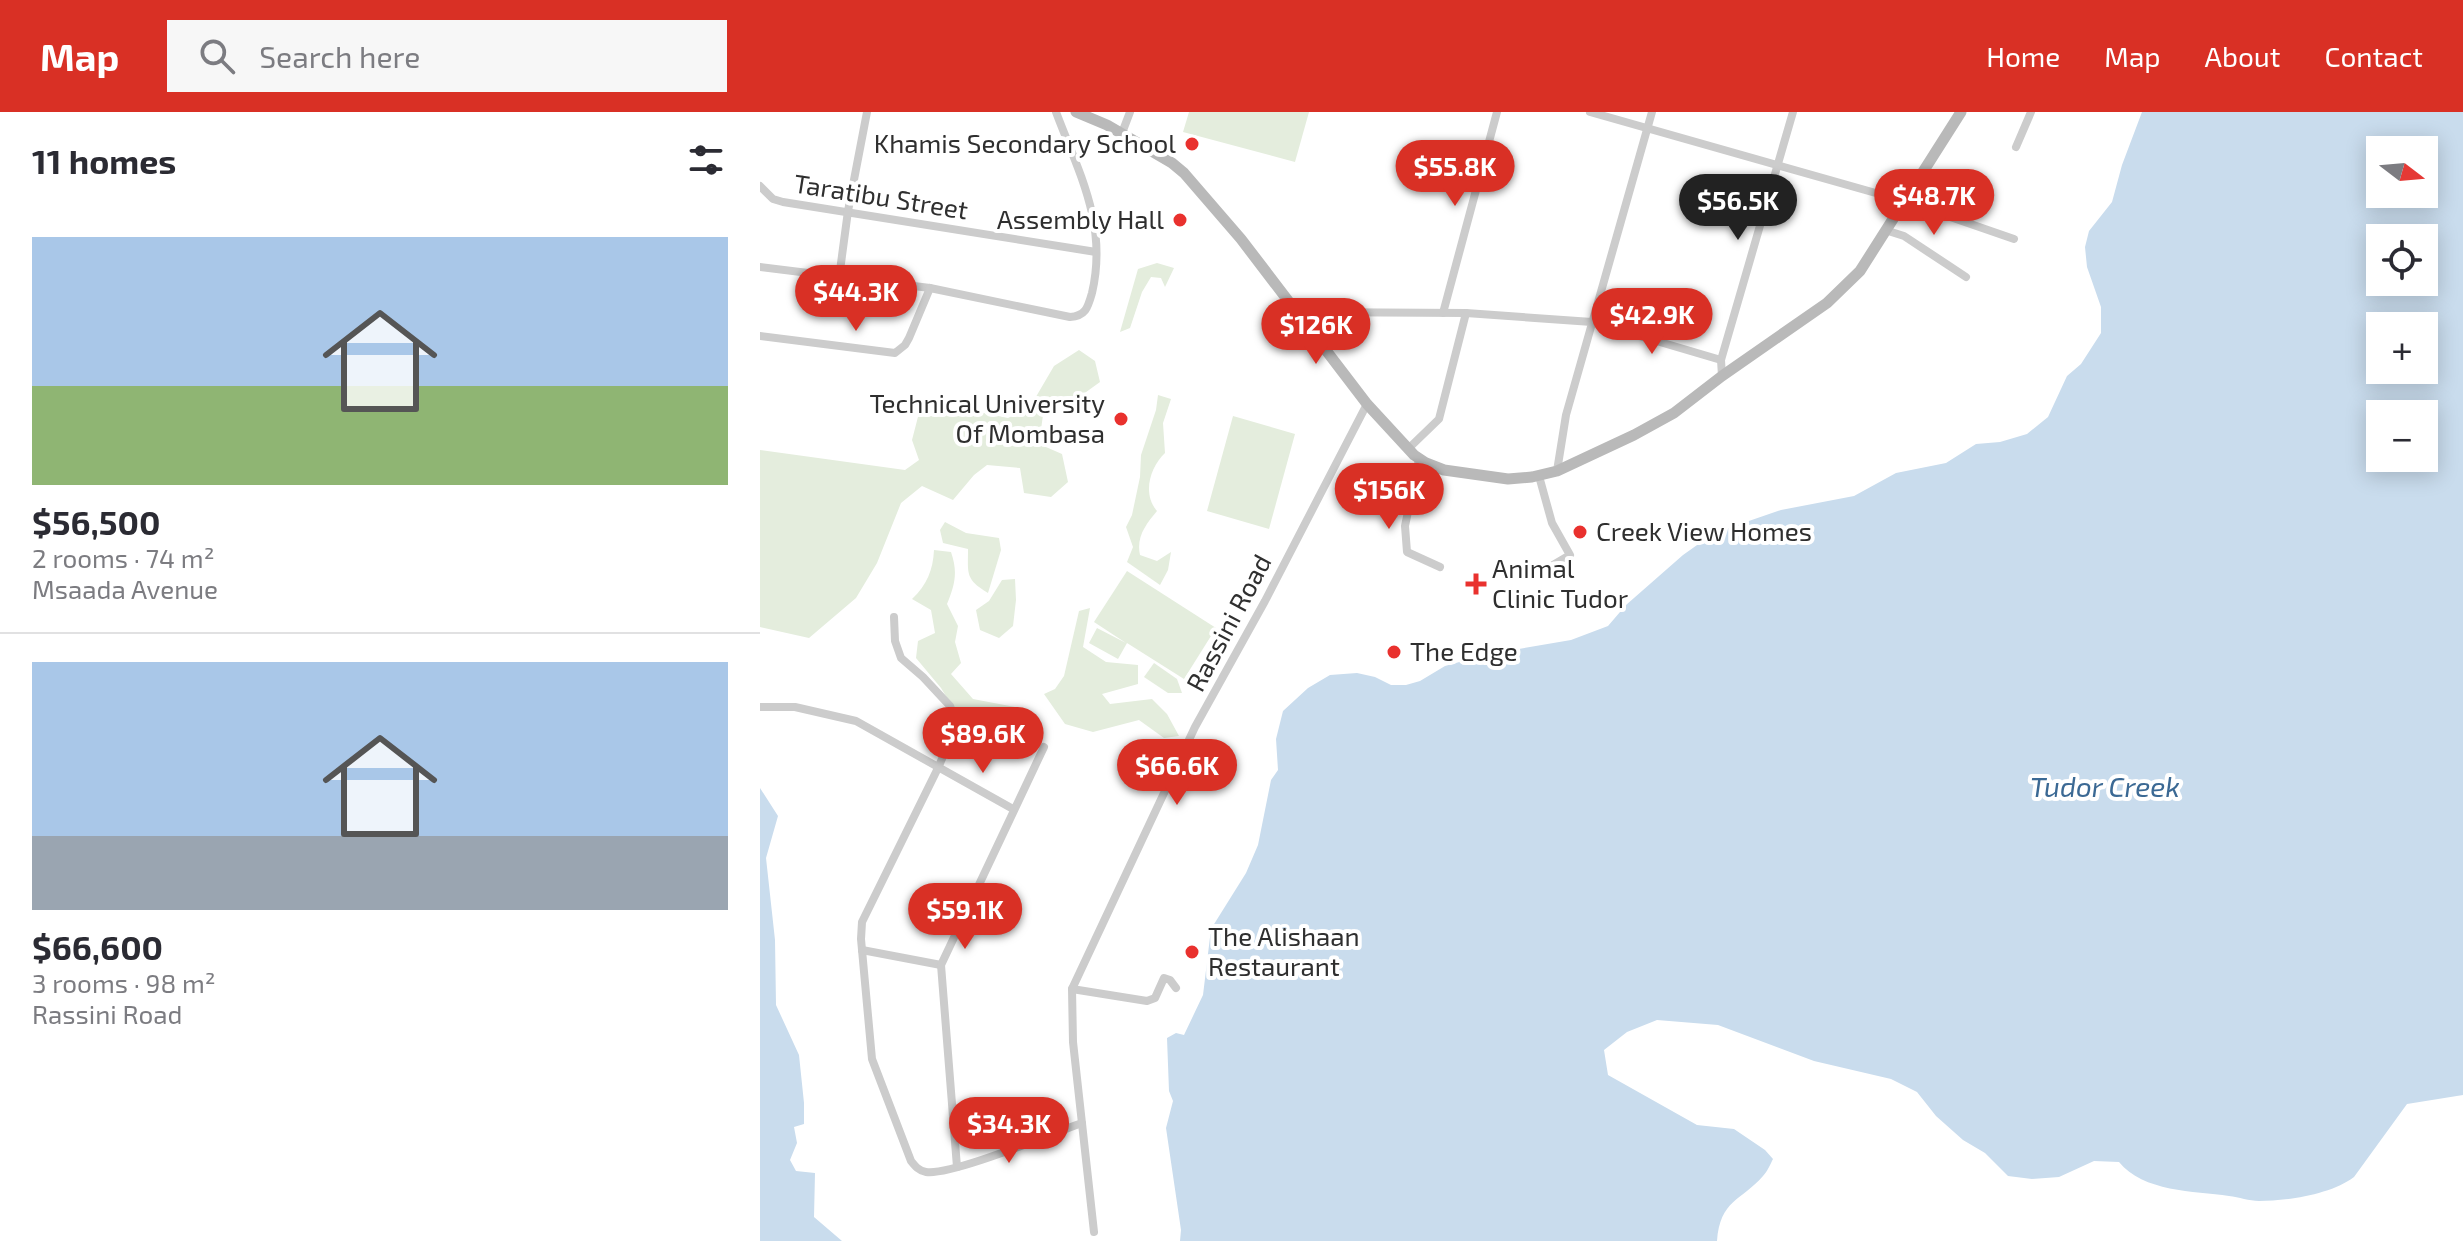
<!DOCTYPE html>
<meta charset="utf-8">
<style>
:root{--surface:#fff;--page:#f7f7f7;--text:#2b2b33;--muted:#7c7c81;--line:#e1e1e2;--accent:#d93025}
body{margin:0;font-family:"Exo 2",sans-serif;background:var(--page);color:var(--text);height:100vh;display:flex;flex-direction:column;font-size:30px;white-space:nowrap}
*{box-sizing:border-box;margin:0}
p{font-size:26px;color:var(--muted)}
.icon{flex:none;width:44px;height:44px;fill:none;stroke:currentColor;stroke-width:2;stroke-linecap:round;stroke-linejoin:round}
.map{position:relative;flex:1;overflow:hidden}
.drawer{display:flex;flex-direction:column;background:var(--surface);width:760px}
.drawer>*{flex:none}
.needle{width:52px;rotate:106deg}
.controls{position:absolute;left:1606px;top:24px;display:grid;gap:16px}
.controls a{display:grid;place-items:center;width:72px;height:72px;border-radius:0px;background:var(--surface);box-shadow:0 4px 20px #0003;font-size:40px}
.price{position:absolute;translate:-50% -68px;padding:0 18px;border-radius:28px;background:var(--accent);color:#fff;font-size:26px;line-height:52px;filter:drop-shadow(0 2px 4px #0008)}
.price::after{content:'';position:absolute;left:50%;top:48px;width:24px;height:18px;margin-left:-12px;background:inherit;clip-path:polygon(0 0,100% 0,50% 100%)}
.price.selected{background:#222;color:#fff}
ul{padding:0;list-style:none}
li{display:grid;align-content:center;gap:16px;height:424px;padding:0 32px}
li+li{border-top:2px solid var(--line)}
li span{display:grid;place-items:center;height:248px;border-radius:0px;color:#555}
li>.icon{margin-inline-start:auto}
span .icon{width:144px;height:144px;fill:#fffc;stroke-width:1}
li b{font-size:34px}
h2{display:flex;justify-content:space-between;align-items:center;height:96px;padding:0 32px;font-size:34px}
header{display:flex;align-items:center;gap:48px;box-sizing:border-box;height:112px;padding:0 40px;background:var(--accent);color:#fff}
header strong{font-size:38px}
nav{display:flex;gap:44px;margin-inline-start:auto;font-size:28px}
.search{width:560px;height:72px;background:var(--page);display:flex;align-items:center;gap:20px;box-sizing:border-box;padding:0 28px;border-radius:0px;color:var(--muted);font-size:30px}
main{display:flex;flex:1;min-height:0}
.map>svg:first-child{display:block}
.green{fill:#e4eddd}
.water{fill:#c9dced;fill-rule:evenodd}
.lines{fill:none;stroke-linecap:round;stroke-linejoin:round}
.street{stroke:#ccc;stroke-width:8}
.secondary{stroke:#b9b9b9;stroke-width:11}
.poi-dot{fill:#e9312e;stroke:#fff;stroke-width:3}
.labels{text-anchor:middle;stroke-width:8;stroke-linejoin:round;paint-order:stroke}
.poi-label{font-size:26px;fill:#2f2f2f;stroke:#fff;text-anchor:start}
.street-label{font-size:26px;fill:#2f2f2f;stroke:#fff}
.water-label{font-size:28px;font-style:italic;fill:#3b6994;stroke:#fff}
</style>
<header>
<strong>Map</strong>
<div class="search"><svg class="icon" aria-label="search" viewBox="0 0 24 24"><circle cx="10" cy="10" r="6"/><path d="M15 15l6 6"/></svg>Search here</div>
<nav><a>Home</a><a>Map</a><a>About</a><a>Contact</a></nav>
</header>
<main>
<section class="drawer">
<h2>11 homes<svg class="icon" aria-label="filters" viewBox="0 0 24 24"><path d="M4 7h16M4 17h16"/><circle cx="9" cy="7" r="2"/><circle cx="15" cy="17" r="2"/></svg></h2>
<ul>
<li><span style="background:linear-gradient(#a9c7e8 60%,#8fb573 0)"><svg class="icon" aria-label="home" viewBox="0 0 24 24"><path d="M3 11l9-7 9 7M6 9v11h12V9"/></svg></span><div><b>$56,500</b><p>2 rooms · 74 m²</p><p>Msaada Avenue</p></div></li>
<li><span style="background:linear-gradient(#a9c7e8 70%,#9aa5b1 0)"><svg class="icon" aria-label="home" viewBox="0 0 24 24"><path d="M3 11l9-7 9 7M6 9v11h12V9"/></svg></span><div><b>$66,600</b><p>3 rooms · 98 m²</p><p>Rassini Road</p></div></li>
</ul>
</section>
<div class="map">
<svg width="1703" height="1129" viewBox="0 0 1703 1129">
<rect width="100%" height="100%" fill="#fff"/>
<g class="green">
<polygon points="429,0 549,0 535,50 423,20"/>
<polygon points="397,151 414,156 405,175 401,166 391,165 382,180 370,216 360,220 378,157"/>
<polygon points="319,238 335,249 340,270 322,283 301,289 283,303 279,332 302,342 308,370 291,385 264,381 260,356 227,353 214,363 193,388 162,374 141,391 117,451 96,486 49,526 0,515 0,338 145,358 159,348 152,328 159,301 198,304 219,300 248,306 270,295 294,254"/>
<path d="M398,283L411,287L403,311L405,341C390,355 382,382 397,399C386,412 376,425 380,443L397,449L411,440L408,458L400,473L367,450L373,435L366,415L372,403L380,365L381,343L396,298Z"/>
<polygon points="473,304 535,322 509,417 447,399"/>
<path d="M185,410L206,421L239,426L241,438L228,481C205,467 208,462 208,437L183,431L180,418Z"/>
<path d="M174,438L191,440C198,460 195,473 187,492L198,514L195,530L201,551L191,562L213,587L255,595L260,610L211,625L181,576L156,546L158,529L175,521L171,498L152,487C167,473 173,458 174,438Z"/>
<polygon points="367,459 456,516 424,567 367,531 358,547 329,531 337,516 366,531 334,510"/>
<polygon points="255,467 256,488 253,514 239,526 220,518 216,498 229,489 242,468"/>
<polygon points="330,496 323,535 346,550 378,553 378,572 342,582 350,592 392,587 407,602 419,624 404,626 379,608 333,620 305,612 284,582 295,577 304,564 319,499"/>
<polygon points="394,551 417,567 422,581 408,581 384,565"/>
</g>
<g class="water">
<path d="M1382,0H1703V983L1647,992L1594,1065C1572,1082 1528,1089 1499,1089C1489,1089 1479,1085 1469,1084C1434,1079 1383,1080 1359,1050L1334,1049L1299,1065L1272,1067L1248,1064L1225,1041L1203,1028L1176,1004L1157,980L1131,967L1054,949L958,913L897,908L867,920L844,938L848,963L937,1013L974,1017L1005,1038L1013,1047C1010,1053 1007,1060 1003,1064C981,1089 960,1088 957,1129H420L421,1118L406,1016L413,989L409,979L407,926L416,921L424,923L443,883L451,817L486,761L498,733L511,668L518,658L516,627L523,599L548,576L570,563L597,561L615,565L631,573H646L660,569L685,554L703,549L730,542L811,528L848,514L866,493L923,443L954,421L1021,398L1094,384L1136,361L1186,351L1216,332L1240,330L1267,322L1288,305L1307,264L1321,252L1341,221V195L1327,155L1325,135L1329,119L1352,90L1362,53ZM1620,38H1664V82H1620ZM1620,126H1664V170H1620ZM1664,214V258H1620V214ZM1664,302V346H1620V302Z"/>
<polygon points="0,676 18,704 6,746 15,828 16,893 39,943 44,991 44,1012 34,1015 37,1031 30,1048 36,1059 55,1061 54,1105 82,1129 0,1129"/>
</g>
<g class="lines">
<g class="street">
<polyline points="830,0 1144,89 1254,127"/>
<polyline points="362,21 370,0"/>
<polyline points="1256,35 1271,0"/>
<polyline points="0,74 13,87 23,90 336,140"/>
<polyline points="1125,118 1144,124 1206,165"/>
<path d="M0,155L170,176L310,205C326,204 328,195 332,181C348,113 319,61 296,0"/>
<polyline points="79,166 88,99 107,0"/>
<polyline points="537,200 706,201 832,210 961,248"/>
<polyline points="683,201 737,0"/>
<polyline points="0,224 135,241 145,233 149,226 170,176"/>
<polyline points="962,264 961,248 1033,0"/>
<polyline points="648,337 679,307 706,201"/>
<polyline points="659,347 645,414 647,440 680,455"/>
<polyline points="797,359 806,303 892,0"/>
<polyline points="779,364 792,411 810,443 783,459"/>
<path d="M134,505L135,529L141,546L163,565L190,594L197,612L178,656L102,810L101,827L112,947L151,1049C155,1054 159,1059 166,1060C191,1064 293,1021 322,1011"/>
<polyline points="0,595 35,595 96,609 253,697"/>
<polyline points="102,838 181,853"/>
<polyline points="312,877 387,889 395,886 404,866 410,868 416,876"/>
<polyline points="197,1055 181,853 284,635"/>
<polyline points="334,1120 313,930 312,877 435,615 505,489 607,292"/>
</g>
<polyline class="secondary" points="316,0 347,13 412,51 424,61 481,127 607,292 654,343 666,351 684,358 748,367 772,365 797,359 874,323 914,301 962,264 1067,191 1100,159 1201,0"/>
</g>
<g class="poi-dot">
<circle cx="432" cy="32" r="8"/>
<circle cx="420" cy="108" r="8"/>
<circle cx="361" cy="307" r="8"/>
<circle cx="820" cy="420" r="8"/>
<path d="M712 460h8v8h8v8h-8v8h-8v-8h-8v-8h8z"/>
<circle cx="634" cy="540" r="8"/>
<circle cx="432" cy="840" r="8"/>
</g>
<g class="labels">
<g class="poi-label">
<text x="416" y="41" text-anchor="end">Khamis Secondary School</text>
<text x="404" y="117" text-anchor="end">Assembly Hall</text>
<text x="345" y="301" text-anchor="end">Technical University<tspan x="345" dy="30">Of Mombasa</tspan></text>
<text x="836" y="429">Creek View Homes</text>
<text x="732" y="466">Animal<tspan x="732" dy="30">Clinic Tudor</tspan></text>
<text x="650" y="549">The Edge</text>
<text x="448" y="834">The Alishaan<tspan x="448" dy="30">Restaurant</tspan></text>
</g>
<g class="street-label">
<text transform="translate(121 85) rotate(9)" y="9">Taratibu Street</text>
<text transform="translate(469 511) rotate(-62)" y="9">Rassini Road</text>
</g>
<g class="water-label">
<text x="1345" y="685">Tudor Creek</text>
</g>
</g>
</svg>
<div class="controls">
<a><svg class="needle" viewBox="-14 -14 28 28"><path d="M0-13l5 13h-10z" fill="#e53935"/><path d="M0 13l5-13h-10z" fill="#7c7c81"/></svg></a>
<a><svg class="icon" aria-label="locate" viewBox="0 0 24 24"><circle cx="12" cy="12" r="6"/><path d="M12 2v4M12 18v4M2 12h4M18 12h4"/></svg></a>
<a>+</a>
<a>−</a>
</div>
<b class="price" style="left:695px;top:96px">$55.8K</b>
<b class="price" style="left:1174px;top:125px">$48.7K</b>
<b class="price selected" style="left:978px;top:130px">$56.5K</b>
<b class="price" style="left:96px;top:221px">$44.3K</b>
<b class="price" style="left:892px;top:244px">$42.9K</b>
<b class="price" style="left:556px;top:254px">$126K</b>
<b class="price" style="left:629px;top:419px">$156K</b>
<b class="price" style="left:223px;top:663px">$89.6K</b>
<b class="price" style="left:417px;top:695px">$66.6K</b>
<b class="price" style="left:205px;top:839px">$59.1K</b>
<b class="price" style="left:249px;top:1053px">$34.3K</b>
</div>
</main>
